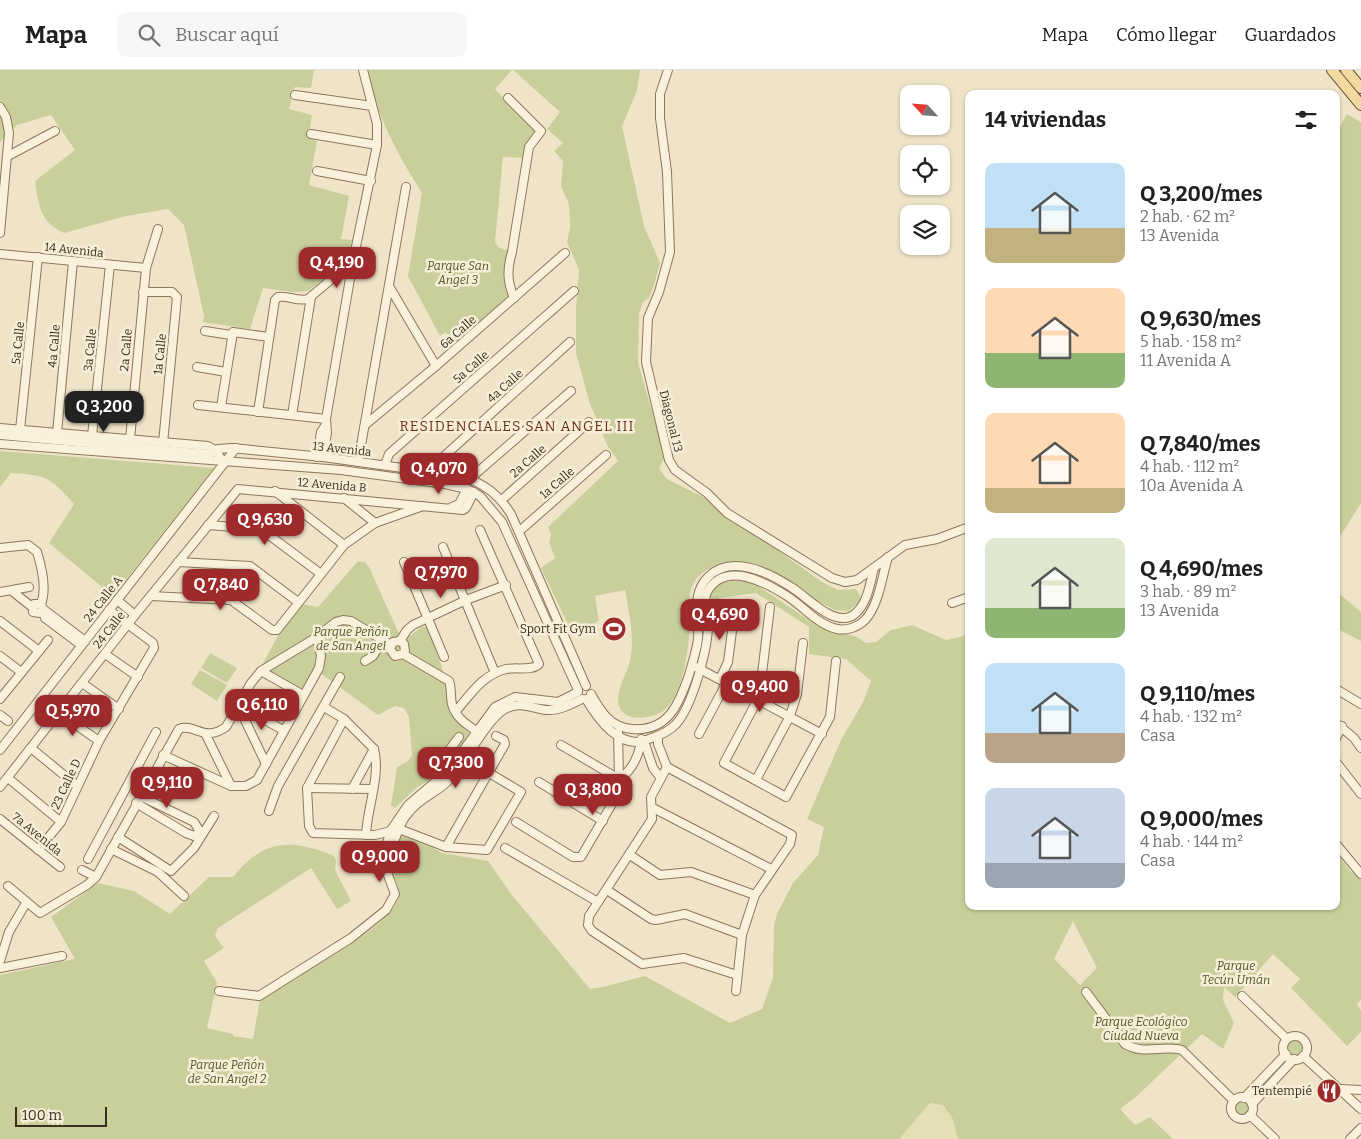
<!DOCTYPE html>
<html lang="es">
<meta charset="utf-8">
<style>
:root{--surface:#fff;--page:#f6f6f6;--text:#202124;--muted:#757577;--line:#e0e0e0;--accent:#9e2a2b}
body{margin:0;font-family:Bitter,serif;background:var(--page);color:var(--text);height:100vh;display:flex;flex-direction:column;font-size:19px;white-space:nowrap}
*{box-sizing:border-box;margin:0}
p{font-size:16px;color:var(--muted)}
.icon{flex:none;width:28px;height:28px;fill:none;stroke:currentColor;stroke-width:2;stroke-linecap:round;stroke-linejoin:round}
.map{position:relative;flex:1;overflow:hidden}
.drawer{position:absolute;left:965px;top:20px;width:375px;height:820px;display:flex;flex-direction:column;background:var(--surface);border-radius:10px;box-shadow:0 1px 4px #0004}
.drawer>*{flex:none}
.needle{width:32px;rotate:296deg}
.fabs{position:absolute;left:900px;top:15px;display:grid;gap:10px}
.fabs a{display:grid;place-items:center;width:50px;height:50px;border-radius:10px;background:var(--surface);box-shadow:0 1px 4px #0004;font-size:25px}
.scale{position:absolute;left:15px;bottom:12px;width:92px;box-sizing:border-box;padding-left:5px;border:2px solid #3d2e20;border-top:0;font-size:14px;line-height:18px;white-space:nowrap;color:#3d2e20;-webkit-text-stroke:4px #f7eed8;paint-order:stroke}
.price{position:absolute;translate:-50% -42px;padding:0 11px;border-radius:10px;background:var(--accent);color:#fff;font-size:16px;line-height:32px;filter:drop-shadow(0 1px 2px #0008)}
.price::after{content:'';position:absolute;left:50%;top:30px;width:15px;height:11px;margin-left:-8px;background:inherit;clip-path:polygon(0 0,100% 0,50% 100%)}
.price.selected{background:#222;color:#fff}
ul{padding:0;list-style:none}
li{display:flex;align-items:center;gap:15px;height:125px;padding:0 20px}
li span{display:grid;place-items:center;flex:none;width:140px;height:100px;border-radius:10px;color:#555}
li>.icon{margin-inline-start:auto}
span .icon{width:60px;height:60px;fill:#fffc;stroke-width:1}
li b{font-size:21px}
h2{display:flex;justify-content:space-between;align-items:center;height:60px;padding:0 20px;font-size:21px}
header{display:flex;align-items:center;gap:30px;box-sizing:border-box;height:70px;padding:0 25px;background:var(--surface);border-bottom:1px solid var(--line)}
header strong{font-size:24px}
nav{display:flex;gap:28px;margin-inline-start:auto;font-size:18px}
.search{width:350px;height:45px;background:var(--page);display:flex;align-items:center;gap:12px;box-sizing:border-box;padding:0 18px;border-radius:10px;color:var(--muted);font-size:19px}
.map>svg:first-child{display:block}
.farmland{fill:#e6deb5}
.green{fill:#c9cf9b;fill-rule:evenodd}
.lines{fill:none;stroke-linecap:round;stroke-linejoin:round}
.minor-casing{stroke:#8d765c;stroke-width:10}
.major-casing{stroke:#5b4430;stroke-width:12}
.minor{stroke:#faf1dc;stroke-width:8}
.major{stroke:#f3d9a0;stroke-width:10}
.labels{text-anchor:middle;stroke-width:5;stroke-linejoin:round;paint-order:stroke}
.street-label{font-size:12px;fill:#3d2e20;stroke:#f7eed8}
.park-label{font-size:12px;font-style:italic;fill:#4d5a26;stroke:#f7eed8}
.poi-label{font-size:12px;fill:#3d2e20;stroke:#f7eed8;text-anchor:end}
.neighbourhood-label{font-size:14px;letter-spacing:1px;fill:#6b2e1e;stroke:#f7eed8}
</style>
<header>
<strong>Mapa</strong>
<div class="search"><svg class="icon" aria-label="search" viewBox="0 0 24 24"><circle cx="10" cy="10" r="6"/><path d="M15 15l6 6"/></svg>Buscar aquí</div>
<nav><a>Mapa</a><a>Cómo llegar</a><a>Guardados</a></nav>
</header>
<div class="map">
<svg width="1361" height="1069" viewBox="0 0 1361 1069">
<rect width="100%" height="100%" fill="#f0e4c8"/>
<polygon class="farmland" points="930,1033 943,1034 952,1047 958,1069 899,1069"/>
<g class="green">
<path d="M0,0H314L311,18L295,17L289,39L312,45L308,68L317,71L309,115L349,126L341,169L352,170L348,190L308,221L293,222L263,218L250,259L203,252L204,246L184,155L168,139L126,146L64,163C39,151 39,136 35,111L75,80L51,45L17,55L0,72Z"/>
<path d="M367,0H512L495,19L537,62L525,88L503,87L495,172L498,177L509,181L505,200L509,229L454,275L446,262L440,266L408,206L422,123C398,85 376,45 367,0Z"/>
<path d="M513,0H640L637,21L622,56L644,156L660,193L654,215L649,228L643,232L639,243L638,293L665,386L659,399L667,409L709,430L727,448L762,469L822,512L838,520L856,519L861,527L858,534L848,541L835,540L749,496C731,491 706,494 695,511C686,525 690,541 690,556C688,579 685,610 673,629C670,634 665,641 660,643C645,650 620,652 618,631C617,619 627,603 630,591C635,566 629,544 625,520L595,526L599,551L573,565L541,498L555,488L549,472L551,464L548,457L618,391L607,375L589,331L576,283V239L579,200L567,172L570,157L569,134L561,117L563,91L554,81L563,73L547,59L560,42Z"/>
<polygon points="1347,44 1361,52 1361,433 1336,473 1336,64"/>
<path d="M0,381L214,398L113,526L49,473L74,434C51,408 47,405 11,403L0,417Z"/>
<polygon points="358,491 365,492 369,497 400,566 404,570 422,557 427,557 429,559 447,613 451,643 469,663 444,701 416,718 395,738 391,735 397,697 408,691 412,685 409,647 404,638 395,636 378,645 320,603 305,623 261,597 280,562 302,534 318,537"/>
<path d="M736,509L749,510L803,546L822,556L857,567L866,573L876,572L891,560L912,555L946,570L964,566L969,556V836H1336V782L1351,802L1361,809V930L1357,934L1361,940V962L1347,976L1291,918L1300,909L1273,884L1235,927L1224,917L1223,930L1234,953L1223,979L1202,964L1138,1025L1120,1039L1135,1055L1150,1047L1173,1069H958L952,1047L943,1035L930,1033L899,1069H0V905L75,889L51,847L98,813L134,821L170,844L209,807H233C263,769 291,768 334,786L336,791L335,800L351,831L337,839L311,798L218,858L215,866L224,878L204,891L217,913L207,958L233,964V966L253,969L260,929C288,910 395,857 399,826C401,815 390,804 388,794L399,762L424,772L442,783L488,791L512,825L590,919L603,917L645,906L730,953L762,939L773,908L774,855L777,844L793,813L818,785L824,757L807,749L841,670L863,632L871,611L846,589L809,584V557L756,523L719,528L716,548L710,522L721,511ZM1073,851L1097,898L1080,915L1054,889Z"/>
<polygon points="1336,521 1361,542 1361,571 1336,558"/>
<polygon points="210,583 237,598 227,613 201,598"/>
<polygon points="200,600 227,615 217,631 191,614"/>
<circle cx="1295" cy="978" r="11"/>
<circle cx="1242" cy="1038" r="11"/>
</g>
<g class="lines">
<defs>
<g id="minor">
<polyline points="668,0 660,24 660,48 667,102 670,182 659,222 648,248 646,292 669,390 675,400 707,423 727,443 832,508 845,512 857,510 905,475 937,469 969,457"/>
<polyline points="295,25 372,36"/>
<path d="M508,28L541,61L529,77L512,182C507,200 507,211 514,228"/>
<polyline points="0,37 6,47 9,63 0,163"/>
<polyline points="311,64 377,75"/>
<polyline points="8,86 55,61"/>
<polyline points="317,101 371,111"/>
<polyline points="0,184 146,198"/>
<polyline points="389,216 436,296"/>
<polyline points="143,222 172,222 177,227 163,373"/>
<polyline points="205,261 231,265"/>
<polyline points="197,297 226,302"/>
<polyline points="198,335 326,349"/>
<polyline points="221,337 233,262 269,267"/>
<path d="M258,342L275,230L278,227C288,225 297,232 308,229L353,191"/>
<polyline points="292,345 311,227"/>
<polyline points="365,355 436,296 565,183"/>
<polyline points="0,358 208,376 215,380 224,393"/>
<polyline points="20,360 38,187"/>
<polyline points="57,363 73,191"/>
<path d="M0,365L209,384L218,379L232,378L323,387L460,406C484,413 498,424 511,444L586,616"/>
<polyline points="92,366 110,195"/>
<polyline points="130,369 146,198 158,159"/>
<polyline points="0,374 341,400 445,414 467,419 480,426 502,452 578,620"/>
<polyline points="317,387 321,362 325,356"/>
<polyline points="323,387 327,363 326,349 353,191 377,75 377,54 363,0"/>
<polyline points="359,387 406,117"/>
<polyline points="386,392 389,384 574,221"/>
<polyline points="436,399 440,390 570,272"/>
<polyline points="473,406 571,321"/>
<polyline points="275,421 344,475"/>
<polyline points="505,427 589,352"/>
<polyline points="344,428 375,453"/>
<polyline points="452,437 459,434 467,419"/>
<polyline points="208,455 261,459 321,504"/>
<polyline points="523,458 606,385"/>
<polyline points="443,477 495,603"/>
<path d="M0,478L28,475L37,482C42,498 47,519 41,534L43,539L40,543L33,542L34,534H41"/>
<polyline points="178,492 250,496 298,532"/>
<polyline points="404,492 444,587"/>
<polyline points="12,521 32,537"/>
<polyline points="0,522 29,517"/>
<polyline points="151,526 231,530 272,560 277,560 344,475 375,453 423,436"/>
<polyline points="117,530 135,545"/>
<polyline points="952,533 969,527"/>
<polyline points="43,539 85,571"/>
<polyline points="45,548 81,575"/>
<polyline points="0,551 39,581"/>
<polyline points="400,571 407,560 413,555 466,530 506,515"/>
<polyline points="105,584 138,607"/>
<path d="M403,584L405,581L404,574L400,571L393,572L390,579L395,586L403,584L449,611C452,619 450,626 452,634C456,649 468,655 479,663"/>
<polyline points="0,586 21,602"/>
<polyline points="365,591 373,586 383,570"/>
<polyline points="696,597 822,664"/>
<polyline points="261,601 303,625"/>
<polyline points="720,609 728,592 735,538"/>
<polyline points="82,613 119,639"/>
<polyline points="1336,619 1361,634"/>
<path d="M591,624C601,642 610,657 632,659C668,662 679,634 689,605C692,594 697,580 698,568C700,547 690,525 708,507C731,484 768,502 791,517C807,526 836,561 856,543C868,532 870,513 874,498"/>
<polyline points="754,627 761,612 770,537"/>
<polyline points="0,629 48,570"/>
<path d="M586,629C597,648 620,680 646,670C656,667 669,662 676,654C692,637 708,579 708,555C708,544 702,532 707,522C725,490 765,512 787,526C803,536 818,555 837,559C847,561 858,557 865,550C879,535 882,506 888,487"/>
<polyline points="758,629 724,693 786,727 830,647 836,591"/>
<polyline points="238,636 243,641 244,648 266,694"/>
<path d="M324,637L344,649L374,679C381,707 367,737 366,765"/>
<polyline points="243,641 249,641 283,660"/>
<path d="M456,641C471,624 482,605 506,599C515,597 534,601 539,594L480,460"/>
<polyline points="59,643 99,671"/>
<polyline points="0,645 8,651"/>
<polyline points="344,649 307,718 309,756 313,763 375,765 399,759 446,777 487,780 521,722 476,695"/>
<polyline points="1336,653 1354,668 1361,678"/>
<polyline points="699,664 727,612"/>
<polyline points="206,665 231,716"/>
<polyline points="658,666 658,674 667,697 651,727 652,749 589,846 588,855 592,861 642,894 684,888 737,905"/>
<polyline points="1336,668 1342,656"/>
<polyline points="644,671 653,698 660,707"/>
<polyline points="561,675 619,709"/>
<polyline points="31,678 76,715"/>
<polyline points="0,680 236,378"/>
<polyline points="163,685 231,716 246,716 257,710 319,598 321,586 317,567"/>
<polyline points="441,691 459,667"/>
<polyline points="1336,692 1361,724"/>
<polyline points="667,697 792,765 790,774 755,825 742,865 736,921"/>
<polyline points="8,708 61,752"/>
<path d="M619,709C632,701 640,684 641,669"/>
<polyline points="756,710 790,646 797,624 803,573"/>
<polyline points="539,712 603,751"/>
<polyline points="0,717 135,545 238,419 463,440 466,438 474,422"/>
<polyline points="307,718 373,719"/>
<polyline points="352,719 374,679"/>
<polyline points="136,733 186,763 194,766 197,764 199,760 194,752 140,726"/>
<polyline points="653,738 771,799"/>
<polyline points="269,741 278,716 340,607"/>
<polyline points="0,749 60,797"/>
<polyline points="516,752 573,787 581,787 616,727 619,709 618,662"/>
<polyline points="118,767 171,801 194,778 214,746"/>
<polyline points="1336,774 1361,804"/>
<polyline points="446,777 505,674 504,670 496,666"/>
<polyline points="505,778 598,832"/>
<polyline points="111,779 158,802 184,826"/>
<polyline points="38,780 61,752 99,671 154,578 153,573 109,540"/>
<polyline points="630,785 660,805 691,802 755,825"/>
<polyline points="88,789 156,662"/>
<path d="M384,796C393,781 395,762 405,747C420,726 437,724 451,708C467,690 487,649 505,639C519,631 532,638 546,640C559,641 572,634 582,629"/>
<polyline points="82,800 96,807"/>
<path d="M8,816L40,843L87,815L96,807L179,659C196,653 203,673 226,657L251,613L261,601L317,567L336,552L343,550L351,551L391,575"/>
<polyline points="607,820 651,849 656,850 685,844 742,865"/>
<polyline points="0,891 9,862 26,833"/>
<polyline points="0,898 62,886"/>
<polyline points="219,921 259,926 351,868 386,840 395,824 382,789 391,760 408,735 448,701 495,637 515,627 558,632 578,622"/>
<path d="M1086,922L1125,974C1143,985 1163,975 1182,980L1234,1031"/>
<polyline points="1242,926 1287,969"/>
<circle cx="1295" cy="978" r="12"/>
<polyline points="1303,986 1361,1039"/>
<polyline points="1341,1019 1361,1020"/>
<circle cx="1242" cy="1038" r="11"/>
<polyline points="1244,1028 1286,984"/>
<polyline points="1252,1034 1294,989"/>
<polyline points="1250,1045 1275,1069"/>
<polyline points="1350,1069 1361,1058"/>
</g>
<g id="major">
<polyline points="1332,0 1361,35"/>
<polyline points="1346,0 1361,18"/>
</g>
</defs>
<use href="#minor" class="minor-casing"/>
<use href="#major" class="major-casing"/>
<use href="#minor" class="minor"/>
<use href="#major" class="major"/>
</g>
<defs>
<symbol id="stadium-disc" viewBox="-11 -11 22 22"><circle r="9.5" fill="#9e2a2b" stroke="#f7eed8"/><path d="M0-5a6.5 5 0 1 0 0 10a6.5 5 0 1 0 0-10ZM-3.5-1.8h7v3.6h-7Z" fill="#fff"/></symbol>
<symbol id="restaurant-disc" viewBox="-11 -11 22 22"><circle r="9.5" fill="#9e2a2b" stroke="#f7eed8"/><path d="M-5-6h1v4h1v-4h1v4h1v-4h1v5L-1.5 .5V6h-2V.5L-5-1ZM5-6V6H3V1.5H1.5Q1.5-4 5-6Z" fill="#fff"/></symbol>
</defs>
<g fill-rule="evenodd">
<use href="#stadium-disc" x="600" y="545" width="28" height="28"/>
<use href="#restaurant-disc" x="1315" y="1007" width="28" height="28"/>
</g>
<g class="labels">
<g class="street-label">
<text transform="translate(74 180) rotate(6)" y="4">14 Avenida</text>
<text transform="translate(458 262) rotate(-41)" y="4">6a Calle</text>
<text transform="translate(18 273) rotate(-84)" y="4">5a Calle</text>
<text transform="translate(54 276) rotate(-85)" y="4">4a Calle</text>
<text transform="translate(90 280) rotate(-84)" y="4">3a Calle</text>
<text transform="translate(126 280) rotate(-85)" y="4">2a Calle</text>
<text transform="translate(160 284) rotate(-84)" y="4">1a Calle</text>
<text transform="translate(471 297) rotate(-41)" y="4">5a Calle</text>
<text transform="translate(505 316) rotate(-42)" y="4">4a Calle</text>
<text transform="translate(671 351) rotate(76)" y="4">Diagonal 13</text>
<text transform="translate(342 379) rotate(6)" y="4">13 Avenida</text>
<text transform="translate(528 391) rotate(-41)" y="4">2a Calle</text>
<text transform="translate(557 413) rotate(-41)" y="4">1a Calle</text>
<text transform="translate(332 415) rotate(5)" y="4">12 Avenida B</text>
<text transform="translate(103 529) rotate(-52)" y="4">24 Calle A</text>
<text transform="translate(109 560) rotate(-52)" y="4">24 Calle</text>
<text transform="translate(66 714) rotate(-65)" y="4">23 Calle D</text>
<text transform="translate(37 764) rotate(39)" y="4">7a Avenida</text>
</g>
<g class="park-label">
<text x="458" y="200">Parque San<tspan x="458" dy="14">Angel 3</tspan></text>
<text x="351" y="566">Parque Peñón<tspan x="351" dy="14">de San Angel</tspan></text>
<text x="1236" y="900">Parque<tspan x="1236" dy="14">Tecún Umán</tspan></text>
<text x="1141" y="956">Parque Ecológico<tspan x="1141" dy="14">Ciudad Nueva</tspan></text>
<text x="227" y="999">Parque Peñón<tspan x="227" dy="14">de San Angel 2</tspan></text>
</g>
<g class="poi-label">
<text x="596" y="563">Sport Fit Gym</text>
<text x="1312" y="1025">Tentempié</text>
</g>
<g class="neighbourhood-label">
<text x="517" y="361">RESIDENCIALES SAN ANGEL III</text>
</g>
</g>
</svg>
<div class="fabs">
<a><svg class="needle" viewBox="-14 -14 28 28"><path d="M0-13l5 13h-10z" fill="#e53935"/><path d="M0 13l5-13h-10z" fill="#757577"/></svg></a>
<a><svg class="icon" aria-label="locate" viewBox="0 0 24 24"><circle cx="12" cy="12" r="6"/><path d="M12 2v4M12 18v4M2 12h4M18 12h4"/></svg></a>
<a><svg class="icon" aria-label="layers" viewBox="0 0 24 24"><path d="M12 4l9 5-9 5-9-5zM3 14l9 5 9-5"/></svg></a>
</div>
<div class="scale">100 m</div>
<b class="price" style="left:337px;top:219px">Q 4,190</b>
<b class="price selected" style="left:104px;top:363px">Q 3,200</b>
<b class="price" style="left:439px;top:425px">Q 4,070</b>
<b class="price" style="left:265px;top:476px">Q 9,630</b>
<b class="price" style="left:441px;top:529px">Q 7,970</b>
<b class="price" style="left:221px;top:541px">Q 7,840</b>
<b class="price" style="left:720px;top:571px">Q 4,690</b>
<b class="price" style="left:760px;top:643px">Q 9,400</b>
<b class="price" style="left:262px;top:661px">Q 6,110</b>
<b class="price" style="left:73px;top:667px">Q 5,970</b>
<b class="price" style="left:456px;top:719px">Q 7,300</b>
<b class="price" style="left:167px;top:739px">Q 9,110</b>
<b class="price" style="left:593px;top:746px">Q 3,800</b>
<b class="price" style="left:380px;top:813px">Q 9,000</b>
<section class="drawer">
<h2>14 viviendas<svg class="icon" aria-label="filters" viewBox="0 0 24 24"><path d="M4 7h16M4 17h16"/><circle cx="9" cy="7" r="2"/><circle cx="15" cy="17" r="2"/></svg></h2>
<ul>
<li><span style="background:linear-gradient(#bfe0f5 65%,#c2b280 0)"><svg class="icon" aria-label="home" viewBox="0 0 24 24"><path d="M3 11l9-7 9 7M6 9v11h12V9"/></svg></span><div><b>Q 3,200/mes</b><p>2 hab. · 62 m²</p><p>13 Avenida</p></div></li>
<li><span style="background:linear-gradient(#ffd9b3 65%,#8fb573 0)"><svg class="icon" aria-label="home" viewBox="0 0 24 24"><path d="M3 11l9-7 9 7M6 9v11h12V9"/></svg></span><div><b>Q 9,630/mes</b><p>5 hab. · 158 m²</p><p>11 Avenida A</p></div></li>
<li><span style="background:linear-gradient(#ffd9b3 75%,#c2b280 0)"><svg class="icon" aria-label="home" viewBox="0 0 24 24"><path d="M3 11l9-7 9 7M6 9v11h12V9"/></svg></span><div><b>Q 7,840/mes</b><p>4 hab. · 112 m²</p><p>10a Avenida A</p></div></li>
<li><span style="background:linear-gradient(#dfe7d0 70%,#8fb573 0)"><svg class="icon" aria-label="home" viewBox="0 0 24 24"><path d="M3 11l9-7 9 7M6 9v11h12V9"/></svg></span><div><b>Q 4,690/mes</b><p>3 hab. · 89 m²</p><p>13 Avenida</p></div></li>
<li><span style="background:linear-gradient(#bfe0f5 70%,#b9a48a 0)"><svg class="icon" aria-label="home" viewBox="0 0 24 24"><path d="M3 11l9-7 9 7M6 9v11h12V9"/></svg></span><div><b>Q 9,110/mes</b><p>4 hab. · 132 m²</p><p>Casa</p></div></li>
<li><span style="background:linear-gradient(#c9d6e8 75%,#9aa5b1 0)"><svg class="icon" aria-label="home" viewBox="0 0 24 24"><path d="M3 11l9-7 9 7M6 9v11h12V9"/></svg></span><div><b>Q 9,000/mes</b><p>4 hab. · 144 m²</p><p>Casa</p></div></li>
</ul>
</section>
</div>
